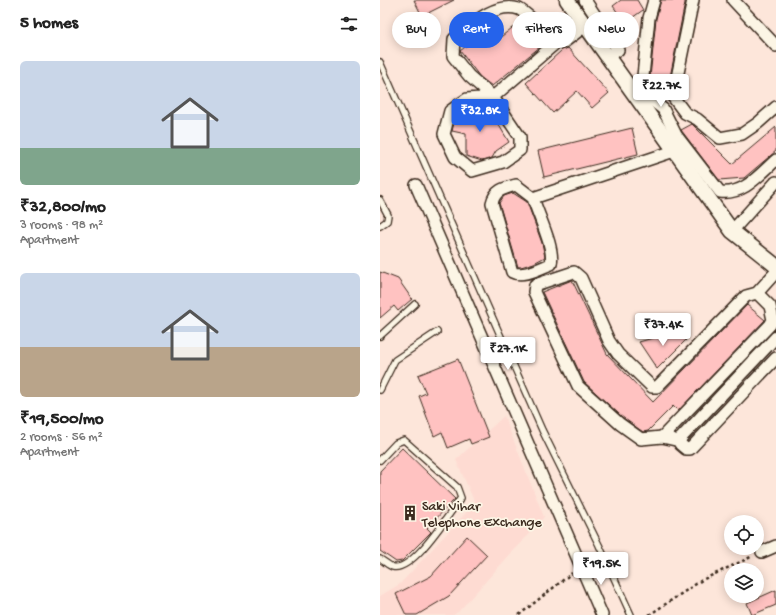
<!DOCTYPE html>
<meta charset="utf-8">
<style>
:root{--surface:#fff;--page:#f2f2f2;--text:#222;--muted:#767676;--accent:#2563eb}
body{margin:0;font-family:"Gochi Hand",sans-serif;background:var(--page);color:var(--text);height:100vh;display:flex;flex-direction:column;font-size:15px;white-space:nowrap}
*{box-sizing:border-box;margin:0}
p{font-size:13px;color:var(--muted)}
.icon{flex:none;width:22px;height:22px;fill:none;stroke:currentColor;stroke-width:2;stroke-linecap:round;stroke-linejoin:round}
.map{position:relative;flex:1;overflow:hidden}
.details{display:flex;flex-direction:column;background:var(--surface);width:380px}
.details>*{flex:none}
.guide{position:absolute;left:12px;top:12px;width:324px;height:36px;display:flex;gap:8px}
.tools{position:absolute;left:344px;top:515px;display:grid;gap:8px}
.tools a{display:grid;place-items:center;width:40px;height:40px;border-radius:50%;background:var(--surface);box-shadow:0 2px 10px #0003;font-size:20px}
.price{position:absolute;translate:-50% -34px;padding:0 9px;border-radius:4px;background:#fff;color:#222;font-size:13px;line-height:26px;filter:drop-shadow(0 1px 2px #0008)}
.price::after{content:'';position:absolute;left:50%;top:24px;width:12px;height:9px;margin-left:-6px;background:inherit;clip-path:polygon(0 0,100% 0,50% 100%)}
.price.on{background:var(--accent);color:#fff}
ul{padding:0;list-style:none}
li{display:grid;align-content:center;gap:8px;height:212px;padding:0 20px}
li span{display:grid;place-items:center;height:124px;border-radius:6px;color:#555}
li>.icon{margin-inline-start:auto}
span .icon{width:72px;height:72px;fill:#fffc;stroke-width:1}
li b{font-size:17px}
h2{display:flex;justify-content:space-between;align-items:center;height:48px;padding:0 20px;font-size:17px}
.chip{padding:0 14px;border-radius:18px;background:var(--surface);box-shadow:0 2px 10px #0003;font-size:14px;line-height:36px}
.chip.on{background:var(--accent);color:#fff}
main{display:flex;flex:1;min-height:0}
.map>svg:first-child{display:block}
.built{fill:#fedbd2}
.building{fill:#ffc2c1;stroke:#3b2a1e}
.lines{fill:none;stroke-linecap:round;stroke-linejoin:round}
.service-casing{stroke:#3b2a1e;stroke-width:8}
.minor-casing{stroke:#3b2a1e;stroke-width:14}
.tertiary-casing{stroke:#3b2a1e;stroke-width:17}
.path{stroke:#3b2a1e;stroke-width:2.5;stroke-dasharray:3 3;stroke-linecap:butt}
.service{stroke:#fcf5e5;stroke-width:5.5}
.minor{stroke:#fcf5e5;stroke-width:11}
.tertiary{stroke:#fcf5e5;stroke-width:14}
.labels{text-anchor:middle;stroke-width:3.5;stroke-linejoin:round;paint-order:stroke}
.poi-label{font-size:14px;fill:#3b2a1e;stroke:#fcf5e5;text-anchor:start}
</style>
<main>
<section class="details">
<h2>5 homes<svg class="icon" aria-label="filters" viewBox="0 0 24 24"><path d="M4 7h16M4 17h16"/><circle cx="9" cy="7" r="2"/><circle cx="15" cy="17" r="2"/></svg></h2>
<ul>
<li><span style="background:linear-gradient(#c9d6e8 70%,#7fa58c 0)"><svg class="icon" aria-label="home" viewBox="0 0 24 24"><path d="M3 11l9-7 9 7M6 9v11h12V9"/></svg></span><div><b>₹32,800/mo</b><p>3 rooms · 98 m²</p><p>Apartment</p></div></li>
<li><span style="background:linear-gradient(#c9d6e8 60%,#b9a48a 0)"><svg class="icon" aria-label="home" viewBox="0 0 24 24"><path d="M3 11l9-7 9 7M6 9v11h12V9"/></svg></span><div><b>₹19,500/mo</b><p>2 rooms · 56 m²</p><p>Apartment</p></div></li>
</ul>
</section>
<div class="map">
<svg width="396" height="615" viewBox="0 0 396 615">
<rect width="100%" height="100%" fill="#fde6da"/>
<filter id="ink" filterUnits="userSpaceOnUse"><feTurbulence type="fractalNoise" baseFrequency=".025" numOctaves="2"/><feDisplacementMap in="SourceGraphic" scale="8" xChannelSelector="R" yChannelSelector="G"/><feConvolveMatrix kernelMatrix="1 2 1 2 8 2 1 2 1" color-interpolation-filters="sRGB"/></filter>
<g filter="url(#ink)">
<polygon class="built" points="124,416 164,517 78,612 73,615 0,615 0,596 20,584 95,503 76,460"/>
<g class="building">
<polygon points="34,0 74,0 42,16"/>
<polygon points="241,0 257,0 263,10 245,23 233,6"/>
<polygon points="281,0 305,0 305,3 286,97 278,96 270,90 269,87 276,19"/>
<polygon points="142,20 156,38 160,36 166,42 112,86 100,77 80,51 108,29 117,40"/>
<polygon points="188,48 229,93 212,108 197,91 173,113 146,83 182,50"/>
<polygon points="101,105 107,105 129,142 116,151 112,158 102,161 86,156 86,134 72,131 76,115 81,112 91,114"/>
<polygon points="312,124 352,164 396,127 396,151 364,178 339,180 301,130"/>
<polygon points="252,128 258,154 164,177 158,151"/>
<polygon points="133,193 147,202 162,243 165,257 154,263 141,267 138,267 119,203 124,196"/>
<polygon points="0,272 18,279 32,299 18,311 14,306 0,318"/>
<polygon points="192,280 227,354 273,402 367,305 385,320 298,411 293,406 268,431 263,432 242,417 204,382 162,292"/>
<polygon points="300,330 306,340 277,369 259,342"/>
<polygon points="78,359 109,437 91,444 89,439 68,448 62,432 54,436 39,396 46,393 38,375"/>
<polygon points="22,448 75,499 47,528 51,532 22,561 16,562 0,551 0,471"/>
<polygon points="87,536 107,555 69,596 37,615 26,615 16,594 51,576"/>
<polygon points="396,590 396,605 372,615 367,603"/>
</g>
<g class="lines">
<defs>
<g id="service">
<polyline points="0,62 162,430 219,545 251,615"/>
<polyline points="0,200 8,215 7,221 0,226"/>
<polyline points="0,336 35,304"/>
<polyline points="0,390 15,360 57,332"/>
<path d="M0,460L16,443L24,440L77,487L81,498C70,512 33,572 13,567C9,566 4,561 0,559"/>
</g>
<g id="minor">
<polyline points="205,0 238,50 227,57"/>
<path d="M274,0L269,18L262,86L264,94L283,109L296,135L340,192C364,195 379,175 396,160"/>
<polyline points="313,0 293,97 305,113 317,119 340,138 362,134 378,123 396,107"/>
<polyline points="353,0 396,46"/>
<path d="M199,17L177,34V42L113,97L87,99L70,111L64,134L75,157L92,171L123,162L140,150V137L113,97L89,76L73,56L74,39C91,25 115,1 139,9C147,13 168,34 177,42L183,43L205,26"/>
<polyline points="36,185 222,615"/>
<path d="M153,198C158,215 175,248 171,264C160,268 143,278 132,272L112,203C115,190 124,188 136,185L153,198L294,151"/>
<polyline points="352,231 396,182"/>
<polyline points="396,337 300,439 300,444 306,449 310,449 396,358"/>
<polyline points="282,437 390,325 393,320 390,306 377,293"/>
<polyline points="300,441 282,437 261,439 240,424 198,386 154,292 155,285 194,272 201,278 229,341 238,354 272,387 277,387 366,296 377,293 396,272"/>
<polyline points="382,552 396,546"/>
</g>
<polyline id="tertiary" points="187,0 352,231 396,266"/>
</defs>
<use href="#service" class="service-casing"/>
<use href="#minor" class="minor-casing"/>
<use href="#tertiary" class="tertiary-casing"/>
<g class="path">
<polyline points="139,615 192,573"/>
<polyline points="269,615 322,580 373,556"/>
</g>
<use href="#service" class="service"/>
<use href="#minor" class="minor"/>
<use href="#tertiary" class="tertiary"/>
</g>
</g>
<defs>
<symbol id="building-bare" viewBox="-9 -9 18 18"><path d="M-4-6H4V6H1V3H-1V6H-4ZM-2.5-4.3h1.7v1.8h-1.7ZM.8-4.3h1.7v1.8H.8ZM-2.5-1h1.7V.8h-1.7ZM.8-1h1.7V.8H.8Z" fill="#3b2a1e" stroke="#fcf5e5" stroke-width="2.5" paint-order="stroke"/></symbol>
</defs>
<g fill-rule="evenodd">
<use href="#building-bare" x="19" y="502" width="22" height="22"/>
</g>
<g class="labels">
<g class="poi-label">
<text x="42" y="510">Saki Vihar<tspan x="42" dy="16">Telephone Exchange</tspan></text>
</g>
</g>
</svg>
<div class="tools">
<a><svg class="icon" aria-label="locate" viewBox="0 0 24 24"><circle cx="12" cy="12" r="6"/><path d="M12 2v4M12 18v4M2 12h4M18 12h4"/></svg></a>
<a><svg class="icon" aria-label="layers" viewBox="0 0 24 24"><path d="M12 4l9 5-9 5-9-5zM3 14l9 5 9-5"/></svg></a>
</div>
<b class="price" style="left:281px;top:108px">₹22.7K</b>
<b class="price on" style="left:100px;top:133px">₹32.8K</b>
<b class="price" style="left:283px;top:347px">₹37.4K</b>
<b class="price" style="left:128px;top:371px">₹27.1K</b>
<b class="price" style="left:221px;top:586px">₹19.5K</b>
<div class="guide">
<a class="chip">Buy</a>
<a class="chip on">Rent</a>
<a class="chip">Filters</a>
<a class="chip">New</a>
</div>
</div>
</main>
